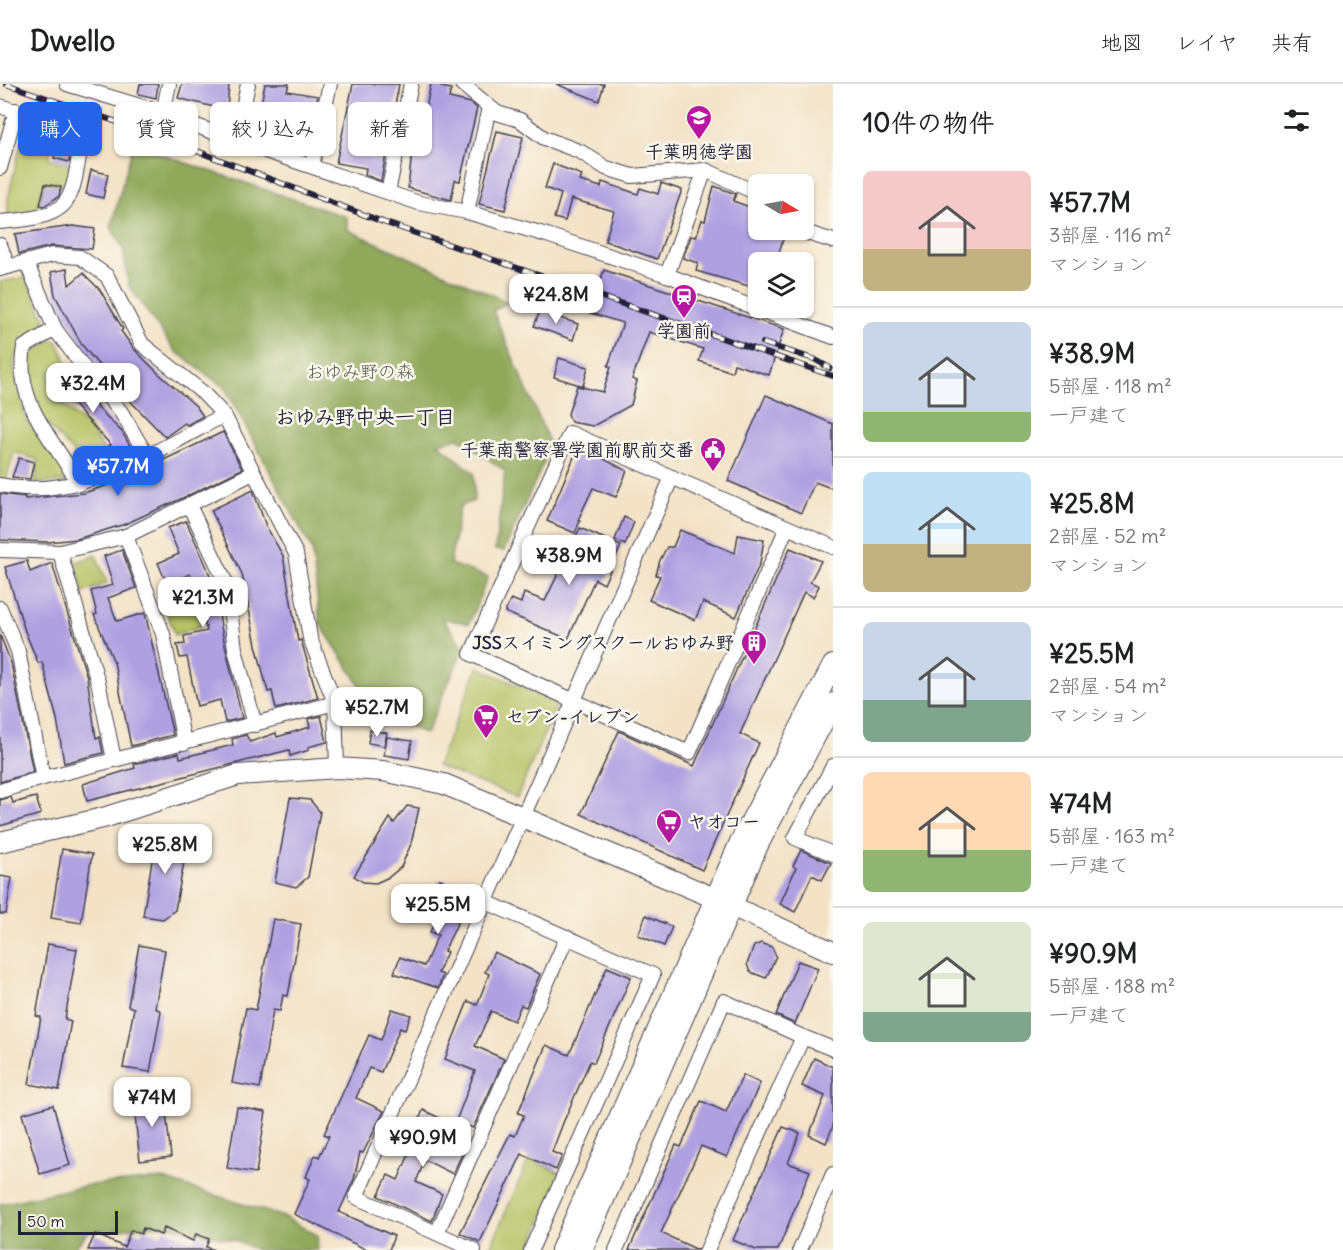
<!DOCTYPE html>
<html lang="ja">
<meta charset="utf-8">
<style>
:root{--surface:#fff;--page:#f2f2f2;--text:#202124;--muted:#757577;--line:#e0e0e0;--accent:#2563eb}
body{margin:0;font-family:Delius,"Klee One",sans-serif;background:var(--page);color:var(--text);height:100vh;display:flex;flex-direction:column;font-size:22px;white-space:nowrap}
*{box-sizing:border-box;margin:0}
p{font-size:20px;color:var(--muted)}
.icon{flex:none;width:33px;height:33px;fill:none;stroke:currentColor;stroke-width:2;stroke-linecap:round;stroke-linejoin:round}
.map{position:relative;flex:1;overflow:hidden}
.details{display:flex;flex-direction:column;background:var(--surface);width:510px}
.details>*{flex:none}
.top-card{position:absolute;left:18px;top:18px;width:570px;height:54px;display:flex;gap:12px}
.needle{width:39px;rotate:100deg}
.fabs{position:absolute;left:748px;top:90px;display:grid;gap:12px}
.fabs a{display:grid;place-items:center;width:66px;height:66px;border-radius:9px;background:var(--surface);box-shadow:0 2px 4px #0004;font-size:30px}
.scale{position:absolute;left:18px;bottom:15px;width:100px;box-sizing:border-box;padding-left:6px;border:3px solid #22223b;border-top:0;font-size:16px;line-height:21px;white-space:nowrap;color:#22223b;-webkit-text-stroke:4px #fbf7ec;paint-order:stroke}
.price{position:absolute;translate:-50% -51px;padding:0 14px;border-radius:12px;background:#fff;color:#222;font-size:20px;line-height:39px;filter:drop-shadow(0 2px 3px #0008)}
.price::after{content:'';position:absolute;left:50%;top:36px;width:18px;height:14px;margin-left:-9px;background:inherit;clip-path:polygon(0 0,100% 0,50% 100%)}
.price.current{background:var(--accent);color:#fff}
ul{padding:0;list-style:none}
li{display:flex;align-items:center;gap:18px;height:150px;padding:0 30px}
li+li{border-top:2px solid var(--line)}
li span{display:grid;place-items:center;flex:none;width:168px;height:120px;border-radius:9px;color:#555}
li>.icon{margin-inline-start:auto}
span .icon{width:72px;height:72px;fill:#fffc;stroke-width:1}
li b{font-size:26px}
h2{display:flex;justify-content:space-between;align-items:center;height:72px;padding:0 30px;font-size:26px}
.chip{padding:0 21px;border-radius:9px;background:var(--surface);box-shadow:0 2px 4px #0004;font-size:21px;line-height:54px}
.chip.current{background:var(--accent);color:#fff}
header{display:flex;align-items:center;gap:36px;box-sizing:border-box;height:84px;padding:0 30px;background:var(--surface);border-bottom:2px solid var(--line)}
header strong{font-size:28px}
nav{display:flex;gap:33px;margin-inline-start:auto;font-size:21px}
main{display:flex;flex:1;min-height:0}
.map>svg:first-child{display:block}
.green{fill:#b5c265;stroke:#6c7250;stroke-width:1.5}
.forest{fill:#90a85a;stroke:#59654a;stroke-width:1.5}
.building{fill:#afa0e1}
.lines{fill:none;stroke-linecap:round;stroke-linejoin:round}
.street-casing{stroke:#413f50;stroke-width:16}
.secondary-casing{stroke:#413f50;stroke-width:22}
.street{stroke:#fff;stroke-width:14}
.secondary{stroke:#fff;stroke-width:20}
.rail-casing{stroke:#22223b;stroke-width:6}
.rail{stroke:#fbf7ec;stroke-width:4;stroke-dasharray:11;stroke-linecap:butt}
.labels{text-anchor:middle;stroke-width:5;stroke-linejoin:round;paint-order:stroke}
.poi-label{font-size:18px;font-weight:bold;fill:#22223b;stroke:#fbf7ec}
.park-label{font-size:18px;fill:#555a4a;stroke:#fbf7ec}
.neighbourhood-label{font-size:20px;font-weight:bold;fill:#22223b;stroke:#fbf7ec}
</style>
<header>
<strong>Dwello</strong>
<nav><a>地図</a><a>レイヤ</a><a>共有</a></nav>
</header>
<main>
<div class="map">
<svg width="833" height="1166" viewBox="0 0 833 1166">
<rect width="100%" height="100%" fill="#fbf7ec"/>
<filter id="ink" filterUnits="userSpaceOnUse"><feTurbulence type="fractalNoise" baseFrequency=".0167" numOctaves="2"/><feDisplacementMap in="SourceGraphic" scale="12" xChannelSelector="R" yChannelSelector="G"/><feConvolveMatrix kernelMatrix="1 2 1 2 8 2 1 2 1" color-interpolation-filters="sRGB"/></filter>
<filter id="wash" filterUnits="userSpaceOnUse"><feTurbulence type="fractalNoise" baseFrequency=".008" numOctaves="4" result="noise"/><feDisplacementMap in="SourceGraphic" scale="24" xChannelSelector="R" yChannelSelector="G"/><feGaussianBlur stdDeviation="1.35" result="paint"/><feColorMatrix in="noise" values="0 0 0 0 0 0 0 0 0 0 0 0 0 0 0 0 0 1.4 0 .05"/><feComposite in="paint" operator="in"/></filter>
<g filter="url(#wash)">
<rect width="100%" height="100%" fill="#f3e2c6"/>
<g class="green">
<polygon points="30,40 54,51 49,74 78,83 73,105 45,98 36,129 8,134 8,115 24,45"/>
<polygon points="26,193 47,240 25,256 13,278 26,336 59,375 70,398 35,399 38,376 14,368 6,397 0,396 0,198"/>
<polygon points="51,256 57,257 66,277 49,289 55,314 89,343 115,383 86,394 72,367 44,337 36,320 26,284 31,269"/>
<polygon points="96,471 107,499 83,509 75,479"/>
<polygon points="186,496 201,542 175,551 159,506"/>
<polygon points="478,583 557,620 517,713 437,682"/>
<polygon points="529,1075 562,1090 529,1166 494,1166 490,1164"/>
</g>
<g class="forest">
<polygon points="133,61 347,133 348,146 508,218 493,227 551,362 504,467 495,466 505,387 458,354 438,359 474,389 474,417 460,422 450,480 488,493 469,540 442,534 464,563 426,650 378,629 320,540 312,466 225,304 175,267 129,202 123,165 111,143"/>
<polygon points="163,1095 284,1133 317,1151 318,1166 257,1166 234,1156 162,1141 88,1148 73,1166 0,1166 0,1120 89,1101"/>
</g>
<g id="blocks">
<g class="building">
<polygon points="140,0 158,0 156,14 138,10"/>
<polygon points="182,0 229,0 226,38 212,35 214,23 178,14"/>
<polygon points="265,0 289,0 287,7 318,12 305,67 282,61 283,56 255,50"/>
<polygon points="353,0 399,0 381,97 365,91 366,84 336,79"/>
<polygon points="431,0 441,0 441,3 451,5 449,14 471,19 477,24 460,97 455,96 451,116 408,104 412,69 416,70"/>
<polygon points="556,0 604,0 599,17"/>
<polygon points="497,47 523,53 505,126 479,120"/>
<polygon points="58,57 72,61 69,78 54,74"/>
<polygon points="553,80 582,91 580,97 601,103 602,98 638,110 640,104 658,110 661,99 682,106 657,175 605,157 614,127 571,115 565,137 554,134 561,110 545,104"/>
<polygon points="91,86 108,90 103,114 86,110"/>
<polygon points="45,100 61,103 59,112 44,122 40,121"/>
<polygon points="714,102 736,110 733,117 755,125 748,146 786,146 776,178 759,178 759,205 696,187 698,179 683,174 691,152 696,153 702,136 705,137"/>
<polygon points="73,142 95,145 92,165 52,162 19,170 15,150"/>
<polygon points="67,185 69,201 83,189 100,206 123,245 121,247 134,265 159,290 196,322 203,332 187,341 185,339 165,353 117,303 82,261 55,211 51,188"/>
<polygon points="604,186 784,245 769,291 734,280 732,288 699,277 703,265 649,248 632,295 637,297 631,321 593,342 571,338 568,330 577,302 603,308 611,283 608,282 623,239 590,229"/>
<polygon points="540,227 578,240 573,256 534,242"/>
<polygon points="559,274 588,283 583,302 554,293"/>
<polygon points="63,282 90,316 122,348 134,369 116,376 108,362 111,361 58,304 52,290"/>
<polygon points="766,311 833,340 833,399 831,404 815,398 801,429 728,397"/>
<polygon points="223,348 242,385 185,413 125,440 77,455 48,458 0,456 0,410 25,413 25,415 84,409 117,398"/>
<polygon points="585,365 627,387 616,413 593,404 578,436 580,437 575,449 547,437 577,366"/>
<polygon points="19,374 34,378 30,395 12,393"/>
<polygon points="253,406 266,442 283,472 298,557 301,556 318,614 276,625 272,607 268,608 256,561 242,490 211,426"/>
<polygon points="624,433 634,438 625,461 615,456"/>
<polygon points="186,437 206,481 221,522 218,524 222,548 242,634 225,638 220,616 197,622 187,573 180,574 177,561 185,560 184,552 207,547 190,490 167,500 158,479 179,470 168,444"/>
<polygon points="580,444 621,462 604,500 595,495 568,555 505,528 511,515 521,519 524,509 545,517"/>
<polygon points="680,446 735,469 738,451 764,456 760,479 736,533 703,518 695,536 649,516 660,492 656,491 660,476 667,463 673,463"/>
<polygon points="790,464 821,477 810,498 819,502 813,513 804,508 740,650 759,659 702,786 581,730 619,647 694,682"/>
<polygon points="122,466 136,504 108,514 117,537 145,529 173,651 131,662 114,578 94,531 97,530 91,507 113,501 104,472"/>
<polygon points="27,477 30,488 52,479 87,593 96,654 100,653 103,669 64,679 57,635 42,578 38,579 25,547 5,483"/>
<polygon points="0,551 11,579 33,688 0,698"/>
<polygon points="321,632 327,658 308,663 309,666 290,672 289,666 87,717 83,700 135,684 134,680 179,669 180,674 233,661 232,655 246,651 250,658 276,649 277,653 310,643 308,635"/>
<polygon points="370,646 387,649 384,662 368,659"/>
<polygon points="387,653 412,657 409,675 384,671"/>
<polygon points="11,713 13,719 36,713 41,730 0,742 0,716"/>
<polygon points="290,714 310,716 320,728 308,793 296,803 275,798"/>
<polygon points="407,722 419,724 411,760 401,783 389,793 376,799 363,798 354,792 390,734 394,739"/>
<polygon points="157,746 176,750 187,762 175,826 163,835 143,832"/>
<polygon points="62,765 92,770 81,839 51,834"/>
<polygon points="801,766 831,779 822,796 812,791 795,828 780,820 796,784 793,782"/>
<polygon points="0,792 12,794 6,830 0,830"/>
<polygon points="440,795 472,809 444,867 447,868 438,889 443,891 438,904 394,889 400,873 424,882 438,851 430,848 442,819 431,815"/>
<polygon points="646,831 672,843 664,862 638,851"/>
<polygon points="273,835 301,840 288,912 283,911 280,927 273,926 260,1004 232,999 246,924 256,926"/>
<polygon points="761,859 772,863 776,872 766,894 750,888 747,880 754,862"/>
<polygon points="48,860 77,865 65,935 71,937 59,1006 29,1000 41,933 36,932"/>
<polygon points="139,861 165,866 155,924 161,927 150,988 123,984 134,924 128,922"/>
<polygon points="494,868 540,890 526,923 521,921 514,937 491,927 475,962 504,975 473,1044 456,1037 475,987 445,975 468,917 477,921 489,890 485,888"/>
<polygon points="798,877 818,884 795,940 776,931"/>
<polygon points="607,883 631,893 594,979 590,977 563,1039 552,1068 562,1072 556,1086 522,1070 480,1158 460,1149 510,1050 515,1052 524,1031 518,1029 546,961 569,971"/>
<polygon points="392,925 411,931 405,946 400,944 381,988 369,984 356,1014 384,1027 363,1069 360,1068 354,1095 339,1128 394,1152 389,1166 367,1166 294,1130 310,1095 306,1093 315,1071 319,1073 329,1052 324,1050 369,951 381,956"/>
<polygon points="814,974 833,983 833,1042 826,1059 809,1051 825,1012 802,1002"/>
<polygon points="743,991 760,999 727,1073 701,1062 661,1149 698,1166 629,1166 676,1061 681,1063 701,1017 726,1028"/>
<polygon points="164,1011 171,1073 140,1077 133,1015"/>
<polygon points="53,1021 70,1081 40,1090 22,1030"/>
<polygon points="237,1023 266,1028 256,1089 227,1084"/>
<polygon points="423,1026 446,1037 439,1052 464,1065 453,1090 425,1076 416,1098 442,1110 432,1137 378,1112 388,1091 398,1096 413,1061 410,1059"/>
<polygon points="783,1043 800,1049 788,1079 810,1087 778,1166 756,1166 733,1156"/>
<polygon points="143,1144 161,1151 164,1144 193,1157 196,1150 209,1155 206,1163 214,1166 88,1166 95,1150 124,1163 131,1146 141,1150"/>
</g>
</g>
</g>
<g filter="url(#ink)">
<use href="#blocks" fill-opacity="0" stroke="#413f50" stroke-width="1.5"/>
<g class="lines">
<defs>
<g id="street">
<polyline points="67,0 163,29 236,57 419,119 467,128 547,151 667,191 833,253"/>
<polyline points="462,0 497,29 520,36 544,54 581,68 606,84 632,92 705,86 759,110"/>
<path d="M0,22L83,50C70,119 78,132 0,138"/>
<polyline points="163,29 169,0"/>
<polyline points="236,57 248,0"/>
<polyline points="312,81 330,0"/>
<polyline points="0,84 16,26"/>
<polyline points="388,108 411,0"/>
<polyline points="467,128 489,23"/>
<polyline points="798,146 833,157"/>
<polyline points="0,161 8,183"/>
<polyline points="26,178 55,245 90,292 121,328 147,372"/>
<polyline points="0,185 52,171 80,173 107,192 142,260 202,308 224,331 296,470 310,554 335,619 337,684"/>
<polyline points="667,191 705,86"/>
<path d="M55,245L24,263C14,319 54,356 79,400"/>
<path d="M0,401C82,418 154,368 224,331"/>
<polyline points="189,421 227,501 235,565 255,641"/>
<path d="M787,443L689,669L471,570L570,349C658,387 746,425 833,463"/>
<polyline points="126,452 163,550 184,659"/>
<polyline points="0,466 60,468 126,452 253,389"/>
<polyline points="60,468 99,602 114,676 335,619"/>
<polyline points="0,524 18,567 43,694 114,676"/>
<polyline points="833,682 795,754 833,770"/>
<polyline points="0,707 43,694"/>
<polyline points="486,818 653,891 531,1166"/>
<polyline points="803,953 833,965"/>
<polyline points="437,1149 567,853"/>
<polyline points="474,1166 356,1113 672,393"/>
<polyline points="616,1166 724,917 803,953 707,1166"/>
<polyline points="800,1166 833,1090"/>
</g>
<g id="secondary">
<polyline points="0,758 103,734 238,691 337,684 383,687 444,700 698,807 833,868"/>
<polyline points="561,1166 740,758 833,581"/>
<polyline points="582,1166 759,759 833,619"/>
</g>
</defs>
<use href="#street" class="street-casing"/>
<use href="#secondary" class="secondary-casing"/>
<use href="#street" class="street"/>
<use href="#secondary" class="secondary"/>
<defs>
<g id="rail">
<polyline points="6,0 155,51 383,138 833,292"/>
<polyline points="763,259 814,275 830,284"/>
</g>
</defs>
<use href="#rail" class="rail-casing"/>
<use href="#rail" class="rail"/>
</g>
</g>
<defs>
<symbol id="school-pin" viewBox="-11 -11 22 30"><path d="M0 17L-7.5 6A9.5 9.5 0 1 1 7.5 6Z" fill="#b5179e" stroke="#fbf7ec"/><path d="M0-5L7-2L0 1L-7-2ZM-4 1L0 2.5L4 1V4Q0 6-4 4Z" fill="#fff"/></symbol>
<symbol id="station-pin" viewBox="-11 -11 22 30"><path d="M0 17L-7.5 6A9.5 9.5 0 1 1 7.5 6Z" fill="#b5179e" stroke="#fbf7ec"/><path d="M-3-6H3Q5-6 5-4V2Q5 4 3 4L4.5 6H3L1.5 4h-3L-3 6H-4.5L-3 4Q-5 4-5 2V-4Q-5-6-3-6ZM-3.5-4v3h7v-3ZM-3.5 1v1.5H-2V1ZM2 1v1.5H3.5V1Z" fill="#fff"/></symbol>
<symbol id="civic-pin" viewBox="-11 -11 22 30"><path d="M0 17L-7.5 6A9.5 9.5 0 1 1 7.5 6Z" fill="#b5179e" stroke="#fbf7ec"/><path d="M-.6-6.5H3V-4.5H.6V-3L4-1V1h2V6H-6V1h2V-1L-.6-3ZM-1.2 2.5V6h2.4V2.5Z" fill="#fff"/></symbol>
<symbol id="building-pin" viewBox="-11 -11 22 30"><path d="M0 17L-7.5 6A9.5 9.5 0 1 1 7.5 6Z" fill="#b5179e" stroke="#fbf7ec"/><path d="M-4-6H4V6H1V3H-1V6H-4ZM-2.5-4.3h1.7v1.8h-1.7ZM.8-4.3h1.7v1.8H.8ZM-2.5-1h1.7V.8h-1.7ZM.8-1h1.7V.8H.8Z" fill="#fff"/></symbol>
<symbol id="supermarket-pin" viewBox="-11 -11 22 30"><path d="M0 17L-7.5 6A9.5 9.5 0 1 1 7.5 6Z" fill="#b5179e" stroke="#fbf7ec"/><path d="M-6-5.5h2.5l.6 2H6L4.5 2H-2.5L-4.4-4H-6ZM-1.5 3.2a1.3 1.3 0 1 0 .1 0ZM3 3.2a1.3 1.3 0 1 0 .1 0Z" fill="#fff"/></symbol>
</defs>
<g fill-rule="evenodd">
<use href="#school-pin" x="684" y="19" width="30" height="40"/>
<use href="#station-pin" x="669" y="198" width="30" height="40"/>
<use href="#civic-pin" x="698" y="351" width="30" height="40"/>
<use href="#building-pin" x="739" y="544" width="30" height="40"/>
<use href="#supermarket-pin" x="471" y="618" width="30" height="40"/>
<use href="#supermarket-pin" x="654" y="723" width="30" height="40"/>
</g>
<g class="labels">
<g class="poi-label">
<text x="699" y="74">千葉明徳学園</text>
<text x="684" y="253">学園前</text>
<text x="694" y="372" text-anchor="end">千葉南警察署学園前駅前交番</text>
<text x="734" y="565" text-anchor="end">JSSスイミングスクールおゆみ野</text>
<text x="506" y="639" text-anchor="start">セブン-イレブン</text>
<text x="688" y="744" text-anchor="start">ヤオコー</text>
</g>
<g class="park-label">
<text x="360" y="294">おゆみ野の森</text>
</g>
<g class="neighbourhood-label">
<text x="365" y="340">おゆみ野中央一丁目</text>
</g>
</g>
</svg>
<div class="fabs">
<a><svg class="needle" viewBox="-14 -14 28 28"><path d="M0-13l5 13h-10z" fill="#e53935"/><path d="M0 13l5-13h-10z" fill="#757577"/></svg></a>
<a><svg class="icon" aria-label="layers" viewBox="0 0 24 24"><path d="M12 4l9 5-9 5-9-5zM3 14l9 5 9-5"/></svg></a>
</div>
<div class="scale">50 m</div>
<b class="price" style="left:556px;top:241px">¥24.8M</b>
<b class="price" style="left:93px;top:330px">¥32.4M</b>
<b class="price current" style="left:118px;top:413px">¥57.7M</b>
<b class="price" style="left:569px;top:502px">¥38.9M</b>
<b class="price" style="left:203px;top:544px">¥21.3M</b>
<b class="price" style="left:377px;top:654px">¥52.7M</b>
<b class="price" style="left:165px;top:791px">¥25.8M</b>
<b class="price" style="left:438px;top:851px">¥25.5M</b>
<b class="price" style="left:152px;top:1044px">¥74M</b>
<b class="price" style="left:423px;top:1084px">¥90.9M</b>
<div class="top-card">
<a class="chip current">購入</a>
<a class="chip">賃貸</a>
<a class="chip">絞り込み</a>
<a class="chip">新着</a>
</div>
</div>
<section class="details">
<h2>10件の物件<svg class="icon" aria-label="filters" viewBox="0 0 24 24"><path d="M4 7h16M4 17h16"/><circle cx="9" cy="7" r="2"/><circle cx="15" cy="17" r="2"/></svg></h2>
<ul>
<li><span style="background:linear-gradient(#f6c9c9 65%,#c2b280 0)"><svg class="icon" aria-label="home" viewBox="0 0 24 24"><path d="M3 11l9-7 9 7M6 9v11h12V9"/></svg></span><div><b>¥57.7M</b><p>3部屋 · 116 m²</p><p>マンション</p></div></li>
<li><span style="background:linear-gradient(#c9d6e8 75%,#8fb573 0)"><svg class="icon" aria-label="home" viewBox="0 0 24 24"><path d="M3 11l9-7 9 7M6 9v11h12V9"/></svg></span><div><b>¥38.9M</b><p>5部屋 · 118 m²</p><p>一戸建て</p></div></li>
<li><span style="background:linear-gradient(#bfe0f5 60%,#c2b280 0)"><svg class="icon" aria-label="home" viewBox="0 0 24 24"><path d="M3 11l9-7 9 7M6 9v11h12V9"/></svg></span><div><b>¥25.8M</b><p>2部屋 · 52 m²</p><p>マンション</p></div></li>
<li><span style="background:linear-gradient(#c9d6e8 65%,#7fa58c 0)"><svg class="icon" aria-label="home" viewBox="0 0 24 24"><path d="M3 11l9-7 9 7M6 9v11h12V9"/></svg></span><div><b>¥25.5M</b><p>2部屋 · 54 m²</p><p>マンション</p></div></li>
<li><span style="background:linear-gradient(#ffd9b3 65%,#8fb573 0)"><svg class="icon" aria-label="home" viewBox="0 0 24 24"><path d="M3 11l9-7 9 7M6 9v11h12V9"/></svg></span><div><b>¥74M</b><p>5部屋 · 163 m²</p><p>一戸建て</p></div></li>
<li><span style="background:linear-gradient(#dfe7d0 75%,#7fa58c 0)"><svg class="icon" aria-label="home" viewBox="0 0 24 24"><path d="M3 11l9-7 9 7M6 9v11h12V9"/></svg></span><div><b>¥90.9M</b><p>5部屋 · 188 m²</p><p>一戸建て</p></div></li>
</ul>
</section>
</main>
